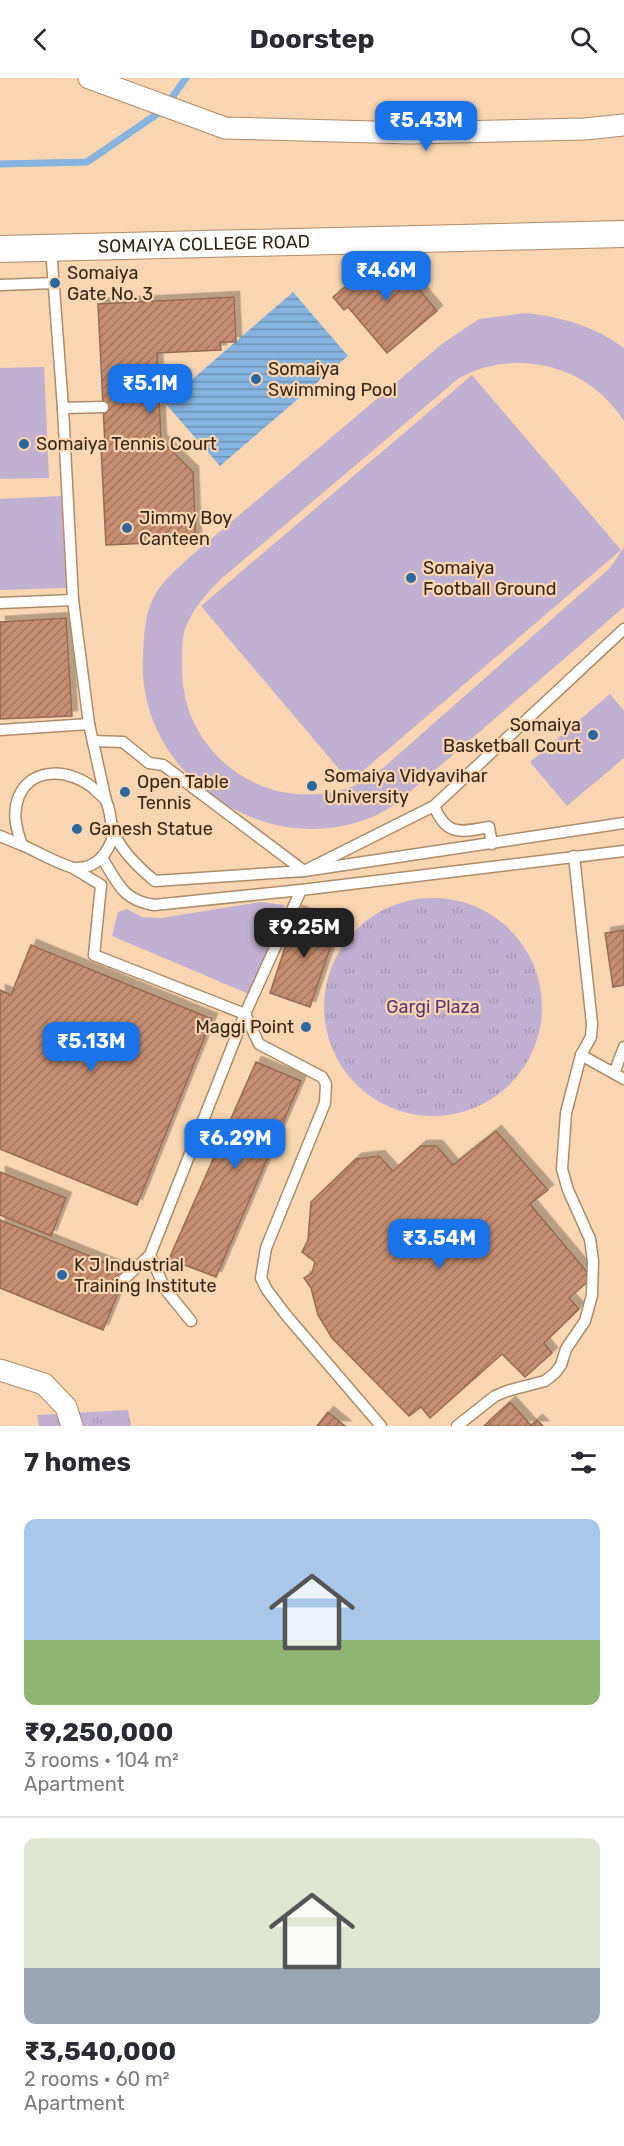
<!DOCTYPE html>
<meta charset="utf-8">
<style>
:root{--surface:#fff;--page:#f2f2f3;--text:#2b2b33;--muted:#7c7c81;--line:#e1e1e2;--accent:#1a73e8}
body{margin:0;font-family:Rubik,sans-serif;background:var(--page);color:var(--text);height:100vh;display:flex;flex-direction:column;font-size:22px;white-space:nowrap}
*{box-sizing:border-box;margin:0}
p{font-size:20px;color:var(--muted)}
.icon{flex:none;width:33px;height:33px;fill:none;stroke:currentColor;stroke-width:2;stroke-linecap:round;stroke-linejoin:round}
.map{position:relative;height:1348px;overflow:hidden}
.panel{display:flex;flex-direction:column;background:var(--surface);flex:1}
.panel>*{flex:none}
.price{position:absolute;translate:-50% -51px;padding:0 14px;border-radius:12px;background:var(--accent);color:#fff;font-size:20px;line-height:39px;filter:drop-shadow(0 2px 3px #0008)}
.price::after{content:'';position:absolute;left:50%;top:36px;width:18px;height:14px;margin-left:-9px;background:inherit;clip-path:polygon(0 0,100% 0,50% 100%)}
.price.current{background:#222;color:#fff}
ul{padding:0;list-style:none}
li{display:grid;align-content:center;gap:12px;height:318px;padding:0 24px}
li+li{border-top:2px solid var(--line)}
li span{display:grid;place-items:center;height:186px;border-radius:12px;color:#555}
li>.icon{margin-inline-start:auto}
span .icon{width:108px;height:108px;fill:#fffc;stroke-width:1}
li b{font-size:26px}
h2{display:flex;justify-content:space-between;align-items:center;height:72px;padding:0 24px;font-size:26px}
header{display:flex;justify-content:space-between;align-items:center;height:78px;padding:0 24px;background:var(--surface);font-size:27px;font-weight:700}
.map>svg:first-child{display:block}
.park{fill:url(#park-tufts)}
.garden{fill:#c1b0d1}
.water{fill:url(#water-rules)}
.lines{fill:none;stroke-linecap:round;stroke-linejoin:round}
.stream{stroke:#86b3df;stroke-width:7}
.building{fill:url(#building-hatch);stroke:#956b55;stroke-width:1.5;filter:url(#shadow)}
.service-casing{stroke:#ac8c69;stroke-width:13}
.minor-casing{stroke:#ac8c69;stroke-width:23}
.tertiary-casing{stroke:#ac8c69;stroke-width:28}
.service{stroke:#fff;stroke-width:10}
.minor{stroke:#fff;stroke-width:21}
.tertiary{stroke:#fff;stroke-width:26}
.poi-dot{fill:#2b689f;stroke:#f9d6b1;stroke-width:2}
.labels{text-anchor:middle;stroke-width:4.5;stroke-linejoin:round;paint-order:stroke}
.street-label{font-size:18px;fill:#342718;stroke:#f9d6b1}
.poi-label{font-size:18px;fill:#342718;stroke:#f9d6b1;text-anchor:start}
.park-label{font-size:18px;fill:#5a3576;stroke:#f9d6b1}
</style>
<header><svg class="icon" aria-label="back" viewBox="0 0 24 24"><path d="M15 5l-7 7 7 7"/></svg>Doorstep<svg class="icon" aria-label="search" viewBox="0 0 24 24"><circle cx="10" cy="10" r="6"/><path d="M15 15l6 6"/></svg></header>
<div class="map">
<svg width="624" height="1348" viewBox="0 0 624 1348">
<defs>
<pattern id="park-tufts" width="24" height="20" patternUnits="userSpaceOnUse" patternTransform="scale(1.5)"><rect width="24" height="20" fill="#c1b0d1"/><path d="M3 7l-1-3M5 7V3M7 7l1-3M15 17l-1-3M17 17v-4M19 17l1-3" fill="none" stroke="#a697b3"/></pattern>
<pattern id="water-rules" width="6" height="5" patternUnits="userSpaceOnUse" patternTransform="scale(1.5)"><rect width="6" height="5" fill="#86b3df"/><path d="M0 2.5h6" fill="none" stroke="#6e92b4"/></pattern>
<pattern id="building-hatch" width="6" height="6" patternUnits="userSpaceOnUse" patternTransform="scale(1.5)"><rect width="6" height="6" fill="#c78f71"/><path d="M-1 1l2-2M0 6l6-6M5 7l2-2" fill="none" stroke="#a2755c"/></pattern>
<filter id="shadow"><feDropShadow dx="5.5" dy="-5.5" stdDeviation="0" flood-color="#0004"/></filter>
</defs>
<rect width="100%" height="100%" fill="#f9d6b1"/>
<g class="park">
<circle cx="433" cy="929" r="109"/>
<polygon points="128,1332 131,1348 39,1348 37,1337"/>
</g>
<g class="garden">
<path d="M525,235C562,239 594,248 624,270V343C589,287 517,269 459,300L222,500C207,515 193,530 185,551C181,564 182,578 182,592C183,677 266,737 348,710C361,706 372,698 383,690L610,490L624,469V529L397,725C388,730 379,737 369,740C263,783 136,694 143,579C144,559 144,536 155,517C164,501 178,490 192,477L443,265L479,241Z"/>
<polygon points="44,289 49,400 0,401 0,290"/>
<polygon points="472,297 621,472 350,704 201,528"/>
<polygon points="61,418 66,510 0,512 0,421"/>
<polygon points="610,616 624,633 624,680 567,728 530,684"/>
<polygon points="260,824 285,827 249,916 112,858 118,834 127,831 142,839 161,840"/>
</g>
<polygon class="water" points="293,214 348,278 220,388 165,325"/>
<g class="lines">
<polyline class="stream" points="0,86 87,84 163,32 186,0"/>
</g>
<g class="building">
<polygon points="388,174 437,233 387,275 348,229 344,232 333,219"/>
<polygon points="234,219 236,264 220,264 221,272 157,275 161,362 193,394 196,463 106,467 101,369 105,368 98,226"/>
<polygon points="66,540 72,638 0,641 0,544"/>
<polygon points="297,833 338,847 310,929 270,915"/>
<polygon points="624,852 624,907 613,909 605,855"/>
<polygon points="31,867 212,941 137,1127 0,1071 0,912 11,917"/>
<polygon points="256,984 301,1003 216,1199 169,1181"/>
<polygon points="496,1053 548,1112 530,1126 592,1200 569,1220 579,1231 544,1265 552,1275 525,1299 502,1276 430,1340 421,1329 409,1338 332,1260 318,1237 311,1210 304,1200 312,1195 315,1184 302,1174 308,1162 311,1124 356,1081 379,1078 393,1093 421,1068 437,1068 453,1087"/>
<polygon points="0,1094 66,1120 51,1158 0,1137"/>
<polygon points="0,1142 127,1193 103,1252 0,1210"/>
<polygon points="510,1324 531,1347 537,1342 543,1348 484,1348"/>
<polygon points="328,1334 345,1348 317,1348"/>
</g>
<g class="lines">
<defs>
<g id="service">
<polyline points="51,170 63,330 73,522 89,646 106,723"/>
<polyline points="0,207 55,205"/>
<polyline points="63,330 103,329"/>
<polyline points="0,525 73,522"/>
<polyline points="0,652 89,646"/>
<polyline points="93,663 123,664 149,685 163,687 304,793 434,728 624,551"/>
<path d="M434,728C447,759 461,754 489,749L492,766"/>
<path d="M114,755C109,774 97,791 75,790C64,789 34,772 22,767C16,750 12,735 19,718C33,687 72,692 93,710C97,714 104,719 106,723C111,733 110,745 114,755C122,774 139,790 155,803L304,793L624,745"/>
<polyline points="0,758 22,767"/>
<path d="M102,780C118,805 122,822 154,827L301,812L624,773"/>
<polyline points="73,790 101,807 94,877 245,936 259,966 322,999 326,1006 325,1025 266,1170 261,1200 267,1212 286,1237 381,1348"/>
<polyline points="581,977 624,1001"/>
<polyline points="614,995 624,969"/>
<polyline points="123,1202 150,1177"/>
<polyline points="191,1243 165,1211 150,1177 245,936 301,812"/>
<polyline points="457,1348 495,1318 507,1313 545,1303 555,1295 561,1287 566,1271 585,1243 592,1217 593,1183 590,1161 568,1112 562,1091 566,1035 581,977 591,959 592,946 574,778"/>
</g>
<g id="minor">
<polyline points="89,0 225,50 411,55 585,51 624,47"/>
<polyline points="0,1292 44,1306 66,1329 72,1348"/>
</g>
<g id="tertiary">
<path id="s1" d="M0,171L624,156"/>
</g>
</defs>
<use href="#service" class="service-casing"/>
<use href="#minor" class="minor-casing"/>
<use href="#tertiary" class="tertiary-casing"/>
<use href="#service" class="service"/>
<use href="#minor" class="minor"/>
<use href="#tertiary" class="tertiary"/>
</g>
<g class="poi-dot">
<circle cx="55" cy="205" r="6"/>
<circle cx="256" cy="301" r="6"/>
<circle cx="24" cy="366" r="6"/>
<circle cx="127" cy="450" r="6"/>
<circle cx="411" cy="500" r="6"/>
<circle cx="593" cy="657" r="6"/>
<circle cx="312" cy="708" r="6"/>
<circle cx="125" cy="714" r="6"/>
<circle cx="77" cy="751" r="6"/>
<circle cx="306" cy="949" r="6"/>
<circle cx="62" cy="1197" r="6"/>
</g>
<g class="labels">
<g class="street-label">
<text dy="6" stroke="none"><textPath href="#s1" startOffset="204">SOMAIYA COLLEGE ROAD</textPath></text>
</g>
<g class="poi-label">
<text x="67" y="201">Somaiya<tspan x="67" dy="21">Gate No. 3</tspan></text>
<text x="268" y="297">Somaiya<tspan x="268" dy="21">Swimming Pool</tspan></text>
<text x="36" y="372">Somaiya Tennis Court</text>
<text x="139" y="446">Jimmy Boy<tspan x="139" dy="21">Canteen</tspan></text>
<text x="423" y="496">Somaiya<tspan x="423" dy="21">Football Ground</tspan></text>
<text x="581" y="653" text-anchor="end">Somaiya<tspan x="581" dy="21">Basketball Court</tspan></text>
<text x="324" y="704">Somaiya Vidyavihar<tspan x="324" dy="21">University</tspan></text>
<text x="137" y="710">Open Table<tspan x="137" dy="21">Tennis</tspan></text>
<text x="89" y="757">Ganesh Statue</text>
<text x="294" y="955" text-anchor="end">Maggi Point</text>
<text x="74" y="1193">K J Industrial<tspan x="74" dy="21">Training Institute</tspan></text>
</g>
<g class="park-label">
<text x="433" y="935">Gargi Plaza</text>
</g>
</g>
</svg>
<b class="price" style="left:426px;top:74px">₹5.43M</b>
<b class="price" style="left:386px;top:224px">₹4.6M</b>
<b class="price" style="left:150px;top:337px">₹5.1M</b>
<b class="price current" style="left:304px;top:881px">₹9.25M</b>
<b class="price" style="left:91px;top:995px">₹5.13M</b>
<b class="price" style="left:235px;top:1092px">₹6.29M</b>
<b class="price" style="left:439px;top:1192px">₹3.54M</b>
</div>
<section class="panel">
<h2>7 homes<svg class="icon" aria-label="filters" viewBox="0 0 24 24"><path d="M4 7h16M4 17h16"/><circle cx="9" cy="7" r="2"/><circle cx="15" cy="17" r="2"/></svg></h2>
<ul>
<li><span style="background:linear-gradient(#a9c7e8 65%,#8fb573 0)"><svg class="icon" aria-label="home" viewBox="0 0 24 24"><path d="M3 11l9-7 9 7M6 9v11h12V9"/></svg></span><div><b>₹9,250,000</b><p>3 rooms · 104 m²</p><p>Apartment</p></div></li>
<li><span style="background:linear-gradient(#dfe7d0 70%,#9aa5b1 0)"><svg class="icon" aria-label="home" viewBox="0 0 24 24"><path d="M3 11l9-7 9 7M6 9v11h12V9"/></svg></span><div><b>₹3,540,000</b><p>2 rooms · 60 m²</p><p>Apartment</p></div></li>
</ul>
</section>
